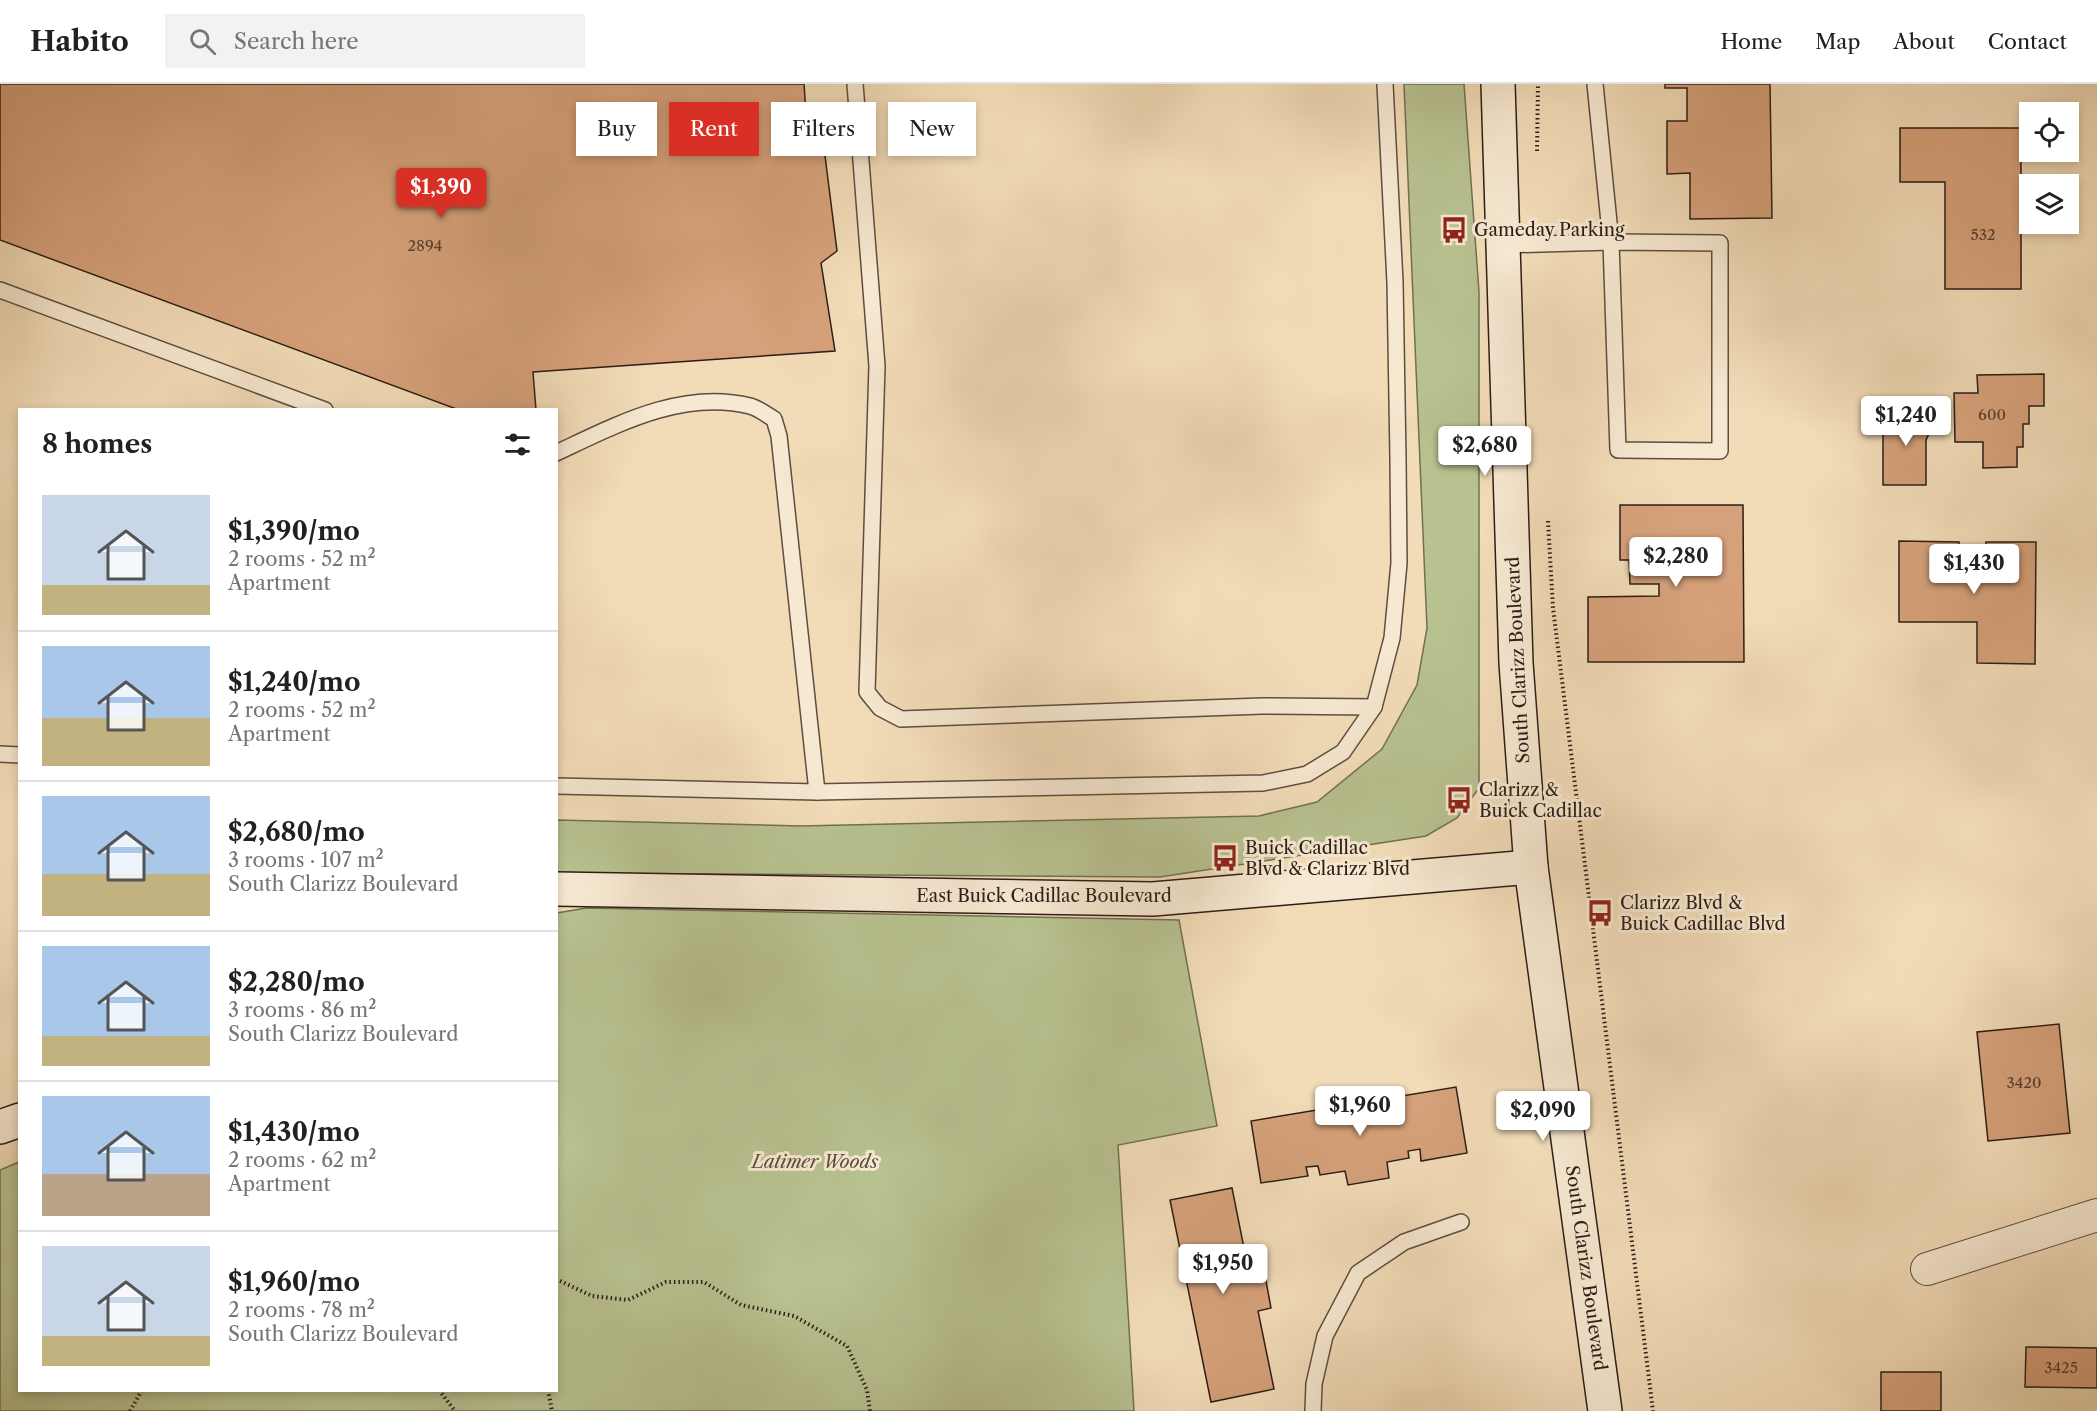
<!DOCTYPE html>
<meta charset="utf-8">
<style>
:root{--surface:#fff;--page:#f2f2f2;--text:#202124;--muted:#757577;--line:#e0e0e0;--accent:#d93025}
body{margin:0;font-family:"Libre Caslon Text",serif;background:var(--page);color:var(--text);height:100vh;display:flex;flex-direction:column;font-size:22px;white-space:nowrap}
*{box-sizing:border-box;margin:0}
p{font-size:20px;color:var(--muted)}
.icon{flex:none;width:33px;height:33px;fill:none;stroke:currentColor;stroke-width:2;stroke-linecap:round;stroke-linejoin:round}
.map{position:relative;flex:1;overflow:hidden}
.sheet{position:absolute;left:18px;top:324px;width:540px;height:984px;display:flex;flex-direction:column;background:var(--surface);border-radius:0px;box-shadow:0 3px 9px #0003}
.sheet>*{flex:none}
.guide{position:absolute;left:576px;top:18px;width:570px;height:54px;display:flex;gap:12px}
.controls{position:absolute;left:2019px;top:18px;display:grid;gap:12px}
.controls a{display:grid;place-items:center;width:60px;height:60px;border-radius:0px;background:var(--surface);box-shadow:0 3px 9px #0003;font-size:30px}
.price{position:absolute;translate:-50% -51px;padding:0 14px;border-radius:6px;background:#fff;color:#222;font-size:20px;line-height:39px;filter:drop-shadow(0 2px 3px #0008)}
.price::after{content:'';position:absolute;left:50%;top:36px;width:18px;height:14px;margin-left:-9px;background:inherit;clip-path:polygon(0 0,100% 0,50% 100%)}
.price.current{background:var(--accent);color:#fff}
ul{padding:0;list-style:none}
li{display:flex;align-items:center;gap:18px;height:150px;padding:0 24px}
li+li{border-top:2px solid var(--line)}
li span{display:grid;place-items:center;flex:none;width:168px;height:120px;border-radius:0px;color:#555}
li>.icon{margin-inline-start:auto}
span .icon{width:72px;height:72px;fill:#fffc;stroke-width:1}
li b{font-size:26px}
h2{display:flex;justify-content:space-between;align-items:center;height:72px;padding:0 24px;font-size:26px}
.pill{padding:0 21px;border-radius:0px;background:var(--surface);box-shadow:0 3px 9px #0003;font-size:21px;line-height:54px}
.pill.current{background:var(--accent);color:#fff}
header{display:flex;align-items:center;gap:36px;box-sizing:border-box;height:84px;padding:0 30px;background:var(--surface);border-bottom:2px solid var(--line)}
header strong{font-size:28px}
nav{display:flex;gap:33px;margin-inline-start:auto;font-size:21px}
.search{width:420px;height:54px;background:var(--page);display:flex;align-items:center;gap:15px;box-sizing:border-box;padding:0 21px;border-radius:0px;color:var(--muted);font-size:22px}
.map>svg:first-child{display:block}
.green{fill:#b8c190;stroke:#726f54;stroke-width:1.5}
.building{fill:#d6a17a;stroke:#2c1d18;stroke-width:1.5}
.lines{fill:none;stroke-linecap:round;stroke-linejoin:round}
.lane-casing{stroke:#5e4d40;stroke-width:18}
.street-casing{stroke:#5e4d40;stroke-width:34}
.secondary-casing{stroke:#2c1d18;stroke-width:36}
.path{stroke:#2c1d18;stroke-width:4;stroke-dasharray:1.5 3;stroke-linecap:butt}
.lane{stroke:#f7e8d1;stroke-width:15}
.street{stroke:#f7e8d1;stroke-width:32}
.secondary{stroke:#f7e8d1;stroke-width:33}
.labels{text-anchor:middle;stroke-width:6;stroke-linejoin:round;paint-order:stroke}
.number-label{font-size:15px;fill:#563e30}
.poi-label{font-size:18px;fill:#2c1d18;stroke:#f7e8d1;text-anchor:start}
.street-label{font-size:18px;fill:#2c1d18;stroke:#f7e8d1}
.park-label{font-size:18px;font-style:italic;fill:#564e3c;stroke:#f7e8d1}
</style>
<header>
<strong>Habito</strong>
<div class="search"><svg class="icon" aria-label="search" viewBox="0 0 24 24"><circle cx="10" cy="10" r="6"/><path d="M15 15l6 6"/></svg>Search here</div>
<nav><a>Home</a><a>Map</a><a>About</a><a>Contact</a></nav>
</header>
<div class="map">
<svg width="2097" height="1327" viewBox="0 0 2097 1327">
<rect width="100%" height="100%" fill="#f2dcb8"/>
<filter id="stains"><feTurbulence type="fractalNoise" baseFrequency=".00333" numOctaves="4"/><feColorMatrix values="0 0 0 0 .2 0 0 0 0 .09 0 0 0 0 .02 0 0 0 .5 -.17"/></filter>
<radialGradient id="worn" r=".72"><stop offset=".6" stop-color="#630" stop-opacity="0"/><stop offset="1" stop-color="#630" stop-opacity=".3"/></radialGradient>
<g class="green">
<polygon points="1404,0 1464,0 1479,208 1479,704 1457,734 1426,752 1160,793 557,789 557,736 800,742 1259,732 1317,718 1382,665 1417,601 1427,544"/>
<polygon points="586,824 1179,836 1217,1042 1118,1061 1134,1327 0,1327 0,1086 19,1078 20,1306 556,1306 557,829"/>
</g>
<g class="building">
<polygon points="0,0 804,0 807,44 823,56 837,167 821,179 835,267 533,288 536,326 459,326 0,156"/>
<polygon points="1665,0 1770,0 1772,134 1690,135 1690,89 1667,90 1667,37 1687,37 1687,4 1665,4"/>
<polygon points="1900,44 2021,44 2021,205 1945,205 1945,98 1900,98"/>
<polygon points="2044,290 2044,322 2029,322 2029,340 2023,340 2023,363 2017,363 2017,383 1983,384 1983,358 1955,358 1954,309 1978,309 1977,291"/>
<polygon points="1899,317 1936,335 1926,356 1926,401 1883,401 1883,351"/>
<polygon points="1620,421 1743,421 1744,578 1588,578 1588,513 1659,512 1659,500 1630,500 1629,476 1620,476"/>
<polygon points="1899,457 1959,458 1959,493 1986,493 1986,458 2036,458 2035,580 1977,579 1977,538 1899,538"/>
<polygon points="2059,940 2070,1049 1988,1057 1977,948"/>
<polygon points="1456,1003 1467,1069 1421,1077 1420,1065 1408,1067 1409,1074 1387,1078 1389,1094 1348,1101 1345,1087 1320,1091 1318,1082 1306,1083 1308,1092 1261,1099 1251,1037"/>
<polygon points="1232,1104 1249,1189 1264,1186 1271,1224 1258,1227 1274,1305 1211,1318 1170,1116"/>
<polygon points="2026,1263 2097,1264 2097,1304 2025,1303"/>
<rect x="1881" y="1288" width="60" height="39"/>
</g>
<g class="lines">
<defs>
<g id="lane">
<polyline points="855,0 877,282 867,608 880,624 901,635 1262,622 1374,623"/>
<polygon points="1611,158 1720,159 1720,367 1618,366"/>
<polyline points="1503,161 1611,158 1595,0"/>
<polyline points="0,206 325,326"/>
<path d="M556,369C616,341 682,305 750,322C758,324 767,331 774,335L779,352L817,708"/>
<polyline points="0,670 20,671"/>
<polyline points="556,702 817,708 1263,699 1307,690 1343,668 1374,623 1392,554 1399,479 1398,375 1395,198 1385,0"/>
<polyline points="1313,1327 1314,1300 1325,1252 1358,1189 1404,1158 1461,1138"/>
</g>
<polyline id="street" points="1927,1185 2097,1131"/>
<g id="secondary">
<polyline points="1498,0 1516,579 1531,783 1605,1327"/>
<polyline points="556,805 1153,815 1531,783"/>
<polyline points="0,1043 20,1036"/>
</g>
</defs>
<use href="#lane" class="lane-casing"/>
<use href="#street" class="street-casing"/>
<use href="#secondary" class="secondary-casing"/>
<g class="path">
<polyline points="1537,67 1538,0"/>
<polyline points="1548,437 1553,524 1653,1327"/>
<polyline points="556,1195 592,1212 628,1216 666,1198 704,1198 741,1221 794,1232 847,1262 867,1306 870,1327"/>
<polyline points="439,1306 455,1327"/>
<polyline points="548,1306 552,1327"/>
<polyline points="130,1327 142,1306"/>
</g>
<use href="#lane" class="lane"/>
<use href="#street" class="street"/>
<use href="#secondary" class="secondary"/>
</g>
<defs>
<symbol id="bus-bare" viewBox="-9 -9 18 18"><path d="M-5-6H5V4H4V6H2V4H-2V6H-4V4H-5ZM-3.5-4V0h7V-4ZM-3.5 1.2v1.5H-2V1.2ZM2 1.2v1.5H3.5V1.2Z" fill="#8f2418" stroke="#f7e8d1" stroke-width="2.5" paint-order="stroke"/></symbol>
</defs>
<g fill-rule="evenodd">
<use href="#bus-bare" x="1435" y="127" width="38" height="38"/>
<use href="#bus-bare" x="1440" y="697" width="38" height="38"/>
<use href="#bus-bare" x="1206" y="755" width="38" height="38"/>
<use href="#bus-bare" x="1581" y="810" width="38" height="38"/>
</g>
<g class="labels">
<g class="number-label">
<text x="1983" y="156">532</text>
<text x="425" y="167">2894</text>
<text x="1992" y="336">600</text>
<text x="2024" y="1004">3420</text>
<text x="2061" y="1289">3425</text>
</g>
<g class="poi-label">
<text x="1474" y="152">Gameday Parking</text>
<text x="1479" y="712">Clarizz &amp;<tspan x="1479" dy="21">Buick Cadillac</tspan></text>
<text x="1245" y="770">Buick Cadillac<tspan x="1245" dy="21">Blvd &amp; Clarizz Blvd</tspan></text>
<text x="1620" y="825">Clarizz Blvd &amp;<tspan x="1620" dy="21">Buick Cadillac Blvd</tspan></text>
</g>
<g class="street-label">
<text transform="translate(1518 576) rotate(-93)" y="6">South Clarizz Boulevard</text>
<text x="1044" y="818">East Buick Cadillac Boulevard</text>
<text transform="translate(1586 1184) rotate(82)" y="6">South Clarizz Boulevard</text>
</g>
<g class="park-label">
<text x="815" y="1084">Latimer Woods</text>
</g>
</g>
<rect width="100%" height="100%" filter="url(#stains)"/>
<rect width="100%" height="100%" fill="url(#worn)"/>
</svg>
<div class="controls">
<a><svg class="icon" aria-label="locate" viewBox="0 0 24 24"><circle cx="12" cy="12" r="6"/><path d="M12 2v4M12 18v4M2 12h4M18 12h4"/></svg></a>
<a><svg class="icon" aria-label="layers" viewBox="0 0 24 24"><path d="M12 4l9 5-9 5-9-5zM3 14l9 5 9-5"/></svg></a>
</div>
<b class="price current" style="left:441px;top:135px">$1,390</b>
<b class="price" style="left:1906px;top:363px">$1,240</b>
<b class="price" style="left:1485px;top:393px">$2,680</b>
<b class="price" style="left:1676px;top:504px">$2,280</b>
<b class="price" style="left:1974px;top:511px">$1,430</b>
<b class="price" style="left:1360px;top:1053px">$1,960</b>
<b class="price" style="left:1543px;top:1058px">$2,090</b>
<b class="price" style="left:1223px;top:1211px">$1,950</b>
<div class="guide">
<a class="pill">Buy</a>
<a class="pill current">Rent</a>
<a class="pill">Filters</a>
<a class="pill">New</a>
</div>
<section class="sheet">
<h2>8 homes<svg class="icon" aria-label="filters" viewBox="0 0 24 24"><path d="M4 7h16M4 17h16"/><circle cx="9" cy="7" r="2"/><circle cx="15" cy="17" r="2"/></svg></h2>
<ul>
<li><span style="background:linear-gradient(#c9d6e8 75%,#c2b280 0)"><svg class="icon" aria-label="home" viewBox="0 0 24 24"><path d="M3 11l9-7 9 7M6 9v11h12V9"/></svg></span><div><b>$1,390/mo</b><p>2 rooms · 52 m²</p><p>Apartment</p></div></li>
<li><span style="background:linear-gradient(#a9c7e8 60%,#c2b280 0)"><svg class="icon" aria-label="home" viewBox="0 0 24 24"><path d="M3 11l9-7 9 7M6 9v11h12V9"/></svg></span><div><b>$1,240/mo</b><p>2 rooms · 52 m²</p><p>Apartment</p></div></li>
<li><span style="background:linear-gradient(#a9c7e8 65%,#c2b280 0)"><svg class="icon" aria-label="home" viewBox="0 0 24 24"><path d="M3 11l9-7 9 7M6 9v11h12V9"/></svg></span><div><b>$2,680/mo</b><p>3 rooms · 107 m²</p><p>South Clarizz Boulevard</p></div></li>
<li><span style="background:linear-gradient(#a9c7e8 75%,#c2b280 0)"><svg class="icon" aria-label="home" viewBox="0 0 24 24"><path d="M3 11l9-7 9 7M6 9v11h12V9"/></svg></span><div><b>$2,280/mo</b><p>3 rooms · 86 m²</p><p>South Clarizz Boulevard</p></div></li>
<li><span style="background:linear-gradient(#a9c7e8 65%,#b9a48a 0)"><svg class="icon" aria-label="home" viewBox="0 0 24 24"><path d="M3 11l9-7 9 7M6 9v11h12V9"/></svg></span><div><b>$1,430/mo</b><p>2 rooms · 62 m²</p><p>Apartment</p></div></li>
<li><span style="background:linear-gradient(#c9d6e8 75%,#c2b280 0)"><svg class="icon" aria-label="home" viewBox="0 0 24 24"><path d="M3 11l9-7 9 7M6 9v11h12V9"/></svg></span><div><b>$1,960/mo</b><p>2 rooms · 78 m²</p><p>South Clarizz Boulevard</p></div></li>
</ul>
</section>
</div>
